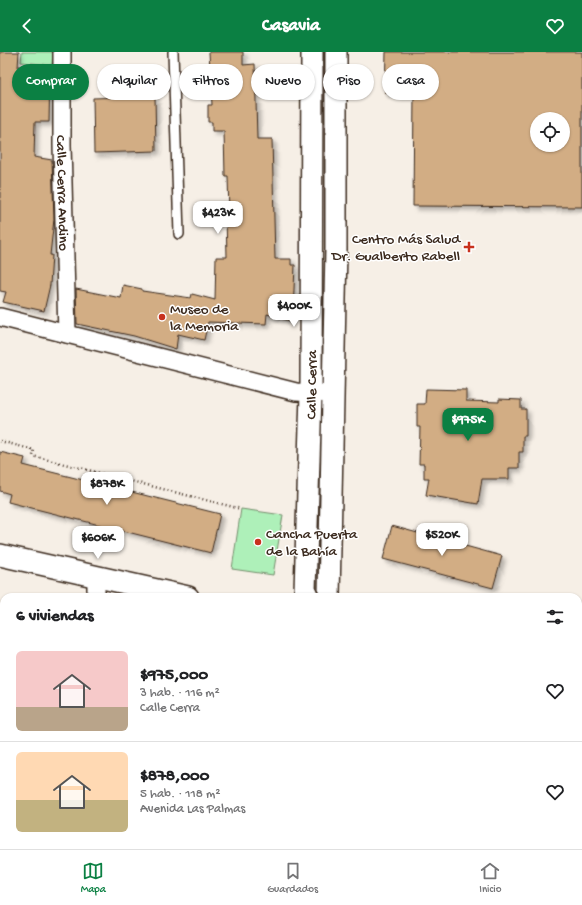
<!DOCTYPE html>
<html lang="es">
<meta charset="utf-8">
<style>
:root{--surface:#fff;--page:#f6f6f6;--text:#202124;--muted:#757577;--line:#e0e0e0;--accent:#0b8043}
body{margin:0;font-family:"Gochi Hand",sans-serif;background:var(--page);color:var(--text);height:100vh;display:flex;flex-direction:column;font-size:15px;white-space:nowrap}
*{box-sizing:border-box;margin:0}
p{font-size:13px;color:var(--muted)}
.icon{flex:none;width:22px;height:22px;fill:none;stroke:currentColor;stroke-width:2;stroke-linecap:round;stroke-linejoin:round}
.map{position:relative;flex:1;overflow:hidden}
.side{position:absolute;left:0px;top:541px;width:582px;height:256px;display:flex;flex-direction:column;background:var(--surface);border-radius:12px 12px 0 0;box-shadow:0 1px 3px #0004}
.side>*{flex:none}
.guide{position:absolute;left:12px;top:12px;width:558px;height:36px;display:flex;gap:8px}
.buttons{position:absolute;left:530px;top:60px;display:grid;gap:8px}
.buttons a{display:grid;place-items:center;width:40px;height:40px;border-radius:50%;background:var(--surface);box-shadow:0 1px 3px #0004;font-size:20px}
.price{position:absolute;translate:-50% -34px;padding:0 9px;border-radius:8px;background:#fff;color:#222;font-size:13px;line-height:26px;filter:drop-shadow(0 1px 2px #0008)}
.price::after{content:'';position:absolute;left:50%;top:24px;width:12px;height:9px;margin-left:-6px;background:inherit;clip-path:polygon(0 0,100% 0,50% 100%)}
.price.current{background:var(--accent);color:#fff}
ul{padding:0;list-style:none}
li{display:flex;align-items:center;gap:12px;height:100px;padding:0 16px}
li+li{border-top:1px solid var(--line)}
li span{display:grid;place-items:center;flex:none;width:112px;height:80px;border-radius:6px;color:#555}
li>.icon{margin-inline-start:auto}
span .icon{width:48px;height:48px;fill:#fffc;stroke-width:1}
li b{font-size:17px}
h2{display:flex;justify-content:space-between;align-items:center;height:48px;padding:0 16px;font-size:17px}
.tag{padding:0 14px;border-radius:18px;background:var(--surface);box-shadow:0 1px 3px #0004;font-size:14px;line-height:36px}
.tag.current{background:var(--accent);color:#fff}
header{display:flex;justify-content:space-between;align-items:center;height:52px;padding:0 16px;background:var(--accent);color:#fff;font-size:18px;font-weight:700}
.tab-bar{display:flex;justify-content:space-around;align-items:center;height:56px;border-top:1px solid var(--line);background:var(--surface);font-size:11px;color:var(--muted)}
.tab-bar a{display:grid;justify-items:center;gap:2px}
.tab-bar .current{color:var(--accent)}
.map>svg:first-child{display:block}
.green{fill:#aef0b9;stroke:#748d6c}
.building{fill:#d2ad84;stroke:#3b2a1e;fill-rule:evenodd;filter:url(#shadow)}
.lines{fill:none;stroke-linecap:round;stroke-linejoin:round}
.service-casing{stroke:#3b2a1e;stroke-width:12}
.minor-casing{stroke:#3b2a1e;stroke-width:20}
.tertiary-casing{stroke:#3b2a1e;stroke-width:24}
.path{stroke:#3b2a1e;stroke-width:2.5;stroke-dasharray:1 3;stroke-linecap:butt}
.service{stroke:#fff;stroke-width:9}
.minor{stroke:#fff;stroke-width:17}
.tertiary{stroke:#fff;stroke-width:21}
.poi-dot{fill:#c8321e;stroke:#fff;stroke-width:1.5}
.labels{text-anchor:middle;stroke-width:3;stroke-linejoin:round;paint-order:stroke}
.street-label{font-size:15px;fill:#3b2a1e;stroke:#fff}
.poi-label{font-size:15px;fill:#3b2a1e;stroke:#fff;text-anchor:start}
</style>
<header><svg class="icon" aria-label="back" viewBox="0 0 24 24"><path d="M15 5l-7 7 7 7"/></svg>Casavia<svg class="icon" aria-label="heart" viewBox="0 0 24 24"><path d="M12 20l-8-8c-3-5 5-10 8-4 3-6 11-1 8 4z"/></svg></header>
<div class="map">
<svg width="582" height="797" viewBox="0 0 582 797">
<defs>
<filter id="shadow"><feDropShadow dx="3.5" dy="3.5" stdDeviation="2" flood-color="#0004"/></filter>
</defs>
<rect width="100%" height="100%" fill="#f6efe6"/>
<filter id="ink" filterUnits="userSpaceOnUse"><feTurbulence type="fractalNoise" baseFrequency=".025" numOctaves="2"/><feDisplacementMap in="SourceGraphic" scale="8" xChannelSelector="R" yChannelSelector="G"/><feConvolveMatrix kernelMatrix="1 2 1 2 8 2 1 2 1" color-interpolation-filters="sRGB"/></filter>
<g filter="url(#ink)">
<g class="green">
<polygon points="22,0 53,0 52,13 21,10"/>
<polygon points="241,457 283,463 273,523 232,517"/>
</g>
<g class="building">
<polygon points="0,0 19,0 18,15 50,17 49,70 35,70 34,105 52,108 54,167 50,203 52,203 50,233 44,259 3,250 6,240 0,239"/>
<polygon points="209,0 243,0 243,13 255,12 257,87 272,87 275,207 291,207 291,213 295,213 293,261 291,261 290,269 267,262 266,272 208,270 204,288 178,282 176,297 134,284 77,272 76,237 121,246 123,233 142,237 142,239 191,246 192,242 215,248 216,205 227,205 226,163 229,163 228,124 225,124 224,79 212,79 212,70 208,70 208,53 212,53"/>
<path d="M386,0H582V155L413,154L414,42L385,41ZM537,67H563V93H537Z"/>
<polygon points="155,44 156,99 94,101 93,46"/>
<polygon points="426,337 466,338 466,349 499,350 499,347 521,348 521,357 526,357 526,384 523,384 523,400 519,400 519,416 509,416 509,427 482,427 478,452 426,443 429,426 424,426 424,412 419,412 420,375 417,375 417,352 425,352"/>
<polygon points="0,400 25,406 23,413 220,462 211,501 8,450 10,442 0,439"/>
<polygon points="392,474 502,504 493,536 383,507"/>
</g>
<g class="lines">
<defs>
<g id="service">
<polyline points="173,0 179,182"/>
<polyline points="578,592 582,591"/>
<polyline points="424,797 425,793"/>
</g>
<g id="minor">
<path id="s1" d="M62,0V93L67,282"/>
<polyline points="0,265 296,340 334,342"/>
<polyline points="96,545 96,525"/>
<polyline points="578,617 582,618"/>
<polyline points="0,651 4,651"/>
<polyline points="578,703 582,704"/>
<polyline points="94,797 94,793"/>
</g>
<g id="tertiary">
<polyline points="0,503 188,545"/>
<path id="s2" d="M308,545L305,539L311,342L312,0"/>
<polyline points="329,545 336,197 336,0"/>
<polyline points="578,674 582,675"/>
<polyline points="301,797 301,793"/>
</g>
</defs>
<use href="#service" class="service-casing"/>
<use href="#minor" class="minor-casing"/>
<use href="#tertiary" class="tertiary-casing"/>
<polyline class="path" points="0,389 34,398 33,404 241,457"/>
<use href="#service" class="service"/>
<use href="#minor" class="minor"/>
<use href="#tertiary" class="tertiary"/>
</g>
</g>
<g class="poi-dot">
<path d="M467 189h4v4h4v4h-4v4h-4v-4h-4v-4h4z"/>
<circle cx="162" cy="265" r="4"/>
<circle cx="258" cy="490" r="4"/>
</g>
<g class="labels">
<g class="street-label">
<text dy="5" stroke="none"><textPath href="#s1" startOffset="141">Calle Cerra Andino</textPath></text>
<text dy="5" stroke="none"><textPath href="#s2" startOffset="213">Calle Cerra</textPath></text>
</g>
<g class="poi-label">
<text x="460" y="191" text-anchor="end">Centro Más Salud<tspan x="460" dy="17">Dr. Gualberto Rabell</tspan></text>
<text x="170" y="261">Museo de<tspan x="170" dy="17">la Memoria</tspan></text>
<text x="266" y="486">Cancha Puerta<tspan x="266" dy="17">de la Bahía</tspan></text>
</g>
</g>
</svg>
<div class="buttons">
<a><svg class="icon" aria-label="locate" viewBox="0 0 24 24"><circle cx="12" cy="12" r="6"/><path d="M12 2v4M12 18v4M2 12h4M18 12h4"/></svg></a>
</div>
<b class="price" style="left:218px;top:183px">$423K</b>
<b class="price" style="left:294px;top:276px">$400K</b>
<b class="price current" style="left:468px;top:390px">$975K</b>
<b class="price" style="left:107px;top:454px">$878K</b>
<b class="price" style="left:442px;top:505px">$520K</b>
<b class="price" style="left:98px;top:508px">$606K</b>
<div class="guide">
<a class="tag current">Comprar</a>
<a class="tag">Alquilar</a>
<a class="tag">Filtros</a>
<a class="tag">Nuevo</a>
<a class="tag">Piso</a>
<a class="tag">Casa</a>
</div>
<section class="side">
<h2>6 viviendas<svg class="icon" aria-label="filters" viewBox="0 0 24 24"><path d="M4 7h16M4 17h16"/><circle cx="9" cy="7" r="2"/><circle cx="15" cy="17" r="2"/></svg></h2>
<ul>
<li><span style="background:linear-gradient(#f6c9c9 70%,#b9a48a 0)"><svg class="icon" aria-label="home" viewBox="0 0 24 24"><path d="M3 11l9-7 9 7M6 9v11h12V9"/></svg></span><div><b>$975,000</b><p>3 hab. · 116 m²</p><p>Calle Cerra</p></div><svg class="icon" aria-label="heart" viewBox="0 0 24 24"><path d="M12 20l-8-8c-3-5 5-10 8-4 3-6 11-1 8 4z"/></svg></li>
<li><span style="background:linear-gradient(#ffd9b3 60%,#c2b280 0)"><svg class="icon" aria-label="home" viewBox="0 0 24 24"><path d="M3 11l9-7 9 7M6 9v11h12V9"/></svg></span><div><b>$878,000</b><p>5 hab. · 118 m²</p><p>Avenida Las Palmas</p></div><svg class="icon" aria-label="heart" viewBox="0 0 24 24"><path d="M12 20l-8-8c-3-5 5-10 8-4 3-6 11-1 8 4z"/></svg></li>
</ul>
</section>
</div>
<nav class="tab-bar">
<a class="current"><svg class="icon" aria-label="map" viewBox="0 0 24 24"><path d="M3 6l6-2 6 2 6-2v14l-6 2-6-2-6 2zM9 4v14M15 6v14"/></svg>Mapa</a>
<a><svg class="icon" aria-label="saved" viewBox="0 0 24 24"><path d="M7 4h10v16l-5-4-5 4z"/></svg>Guardados</a>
<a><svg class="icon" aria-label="home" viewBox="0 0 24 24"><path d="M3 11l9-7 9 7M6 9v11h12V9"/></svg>Inicio</a>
</nav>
